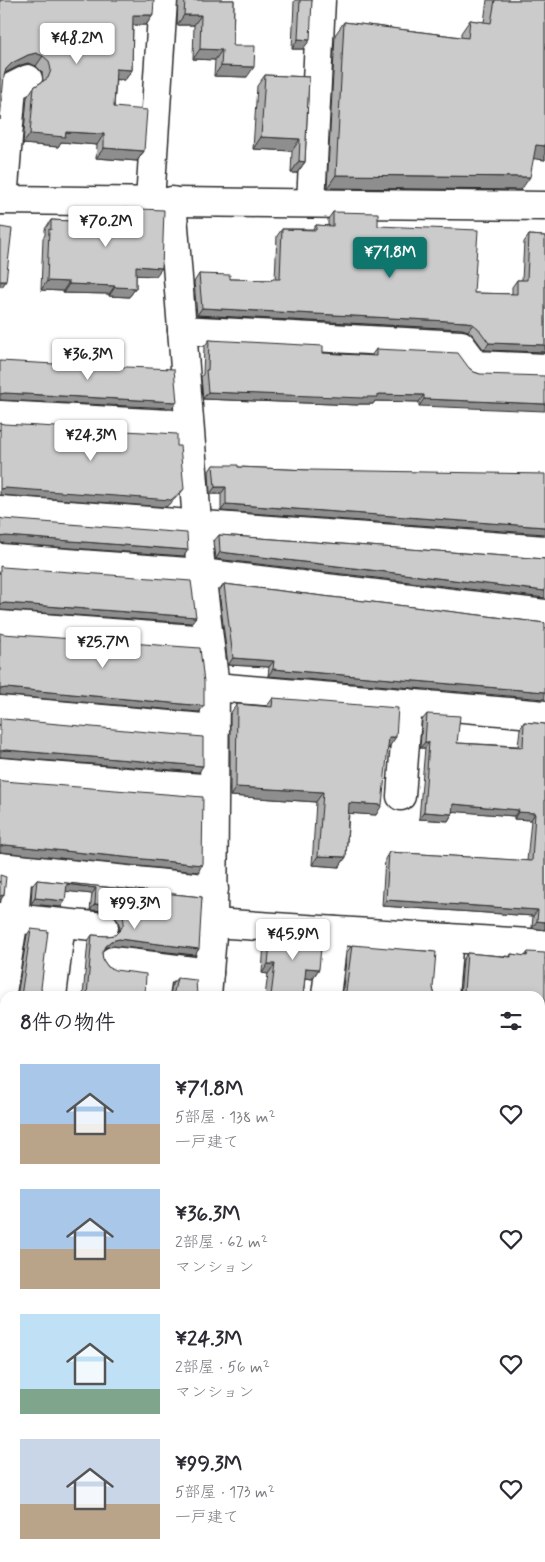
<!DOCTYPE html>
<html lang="ja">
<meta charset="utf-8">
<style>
:root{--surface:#fff;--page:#f2f2f3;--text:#2b2b33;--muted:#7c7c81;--accent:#0f766e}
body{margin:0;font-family:Mynerve,"Klee One",sans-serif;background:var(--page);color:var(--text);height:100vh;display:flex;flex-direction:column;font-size:19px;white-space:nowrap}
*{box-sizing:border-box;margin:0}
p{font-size:16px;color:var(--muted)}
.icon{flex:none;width:28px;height:28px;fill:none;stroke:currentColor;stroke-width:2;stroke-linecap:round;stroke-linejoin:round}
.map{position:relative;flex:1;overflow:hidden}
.details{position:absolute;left:0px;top:991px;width:545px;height:571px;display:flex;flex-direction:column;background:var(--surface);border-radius:15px 15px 0 0;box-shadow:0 2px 8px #0003}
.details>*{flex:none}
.price{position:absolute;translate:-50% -42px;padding:0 11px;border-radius:5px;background:#fff;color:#222;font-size:16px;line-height:32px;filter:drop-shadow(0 1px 2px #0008)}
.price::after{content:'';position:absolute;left:50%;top:30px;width:15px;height:11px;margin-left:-8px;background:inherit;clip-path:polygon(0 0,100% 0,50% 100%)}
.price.current{background:var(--accent);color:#fff}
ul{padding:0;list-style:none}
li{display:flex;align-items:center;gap:15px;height:125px;padding:0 20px}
li span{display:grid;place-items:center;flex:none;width:140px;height:100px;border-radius:0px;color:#555}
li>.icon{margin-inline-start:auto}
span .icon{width:60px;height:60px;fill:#fffc;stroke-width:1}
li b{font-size:21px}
h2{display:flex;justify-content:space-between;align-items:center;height:60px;padding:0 20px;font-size:21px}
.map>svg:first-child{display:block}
.green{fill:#e0e0e0;stroke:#868686}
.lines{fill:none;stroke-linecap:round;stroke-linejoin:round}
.stream{stroke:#7e7e7e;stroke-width:8}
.minor-casing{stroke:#2b2b2b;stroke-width:31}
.path{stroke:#2b2b2b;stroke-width:3;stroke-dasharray:1 4;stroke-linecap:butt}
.minor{stroke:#fff;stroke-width:28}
.rail-casing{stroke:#2b2b2b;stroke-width:5.5}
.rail{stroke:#fff;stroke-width:4;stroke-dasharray:11;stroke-linecap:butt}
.wall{fill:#afafaf;stroke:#2b2b2b}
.shaded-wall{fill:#8e8e8e;stroke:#2b2b2b}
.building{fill:#cbcbcb;stroke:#2b2b2b}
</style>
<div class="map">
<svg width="545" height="1562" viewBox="0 0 545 1562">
<rect width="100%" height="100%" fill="#fff"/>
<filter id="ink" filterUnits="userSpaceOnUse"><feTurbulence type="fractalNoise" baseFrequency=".02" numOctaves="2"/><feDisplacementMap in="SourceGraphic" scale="10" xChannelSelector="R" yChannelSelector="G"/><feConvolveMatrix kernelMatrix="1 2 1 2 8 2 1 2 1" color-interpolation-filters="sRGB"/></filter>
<g filter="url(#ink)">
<polygon class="green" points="540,1411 545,1412 545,1562 332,1562 329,1558 540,1558"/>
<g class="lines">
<polyline class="stream" points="299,1558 302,1562"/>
<defs>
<g id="minor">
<polyline points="0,200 545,206"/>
<polyline points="3,200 12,87 28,79"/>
<polyline points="150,201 163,0"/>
<polyline points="172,201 201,573 215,687 213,923 207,996"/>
<polyline points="311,203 321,0"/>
<polyline points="182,330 461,345 476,365 545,368"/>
<polyline points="0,415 189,425"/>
<polyline points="0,510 545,550"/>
<polyline points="0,558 201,573 545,614"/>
<polyline points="0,625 209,640"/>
<polyline points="215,687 545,715"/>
<polyline points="0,710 215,729"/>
<polyline points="0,772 214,789"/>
<polyline points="401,796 408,703"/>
<polyline points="0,867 214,889"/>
<polyline points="0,917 104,927"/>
<polyline points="213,923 545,944"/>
<polyline points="113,961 209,973"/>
<polyline points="52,996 61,923"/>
<polyline points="155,996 159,967"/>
<polyline points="326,996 334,931"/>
<polyline points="444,996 449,938"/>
<polyline points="0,1005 14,918 18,869"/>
<polyline points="540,1152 545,1105"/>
<polyline points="0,1153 5,1155"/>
<polyline points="540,1374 545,1375"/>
<polyline points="0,1458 4,1430"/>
<polyline points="186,1562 186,1558"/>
</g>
</defs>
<use href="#minor" class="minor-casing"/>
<polyline class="path" points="306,1558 308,1562"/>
<use href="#minor" class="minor"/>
<defs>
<g id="rail">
<polyline points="0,1184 5,1185"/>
<polyline points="0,1198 5,1198"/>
<polyline points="540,1232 545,1232"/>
<polyline points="540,1246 545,1247"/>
</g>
</defs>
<use href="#rail" class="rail-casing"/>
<use href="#rail" class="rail"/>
</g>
<g class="wall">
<polygon points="0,0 153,15 146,25 133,25 132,70 125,80 116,80 114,107 144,151 137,161 96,158 97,145 61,142 58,147 23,144 27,97 34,87 43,81 42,72 36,66 28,63 21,65 5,73 4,76"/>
<polygon points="178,0 234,0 233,46 247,77 214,76 215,60 193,59 194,25 177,25"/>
<polygon points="295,0 312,0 303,49 292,49 294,2"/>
<polygon points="487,0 545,0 545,160 533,158 521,190 327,188 335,35 344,22 461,37 461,33 470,20 484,22"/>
<polygon points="265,75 309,77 305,162 297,173 291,173 292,151 253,149 257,86"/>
<polygon points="117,208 156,276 136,275 136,288 129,297 109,296 109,294 63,293 63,291 41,290 43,238 45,235 45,229 51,220 68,221 72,217 111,217"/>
<polygon points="333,212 378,226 474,293 512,294 512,287 517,280 522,280 524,242 529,235 545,236 545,352 484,350 473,335 468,331 462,329 197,315 194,282 199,274 230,279 271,280 272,279 275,279 277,236 282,229 313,229 316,225 328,226 328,219"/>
<polygon points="209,340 323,353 371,356 376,349 469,368 474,372 480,374 419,406 419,402 375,401 373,404 359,404 358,405 203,399 201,377 203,374 204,347"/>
<polygon points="213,465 238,467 309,470 221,511 221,494 210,494 209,471"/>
<polygon points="219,535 545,559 216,559 214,541"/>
<polygon points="224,584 545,623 268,676 269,667 228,665 219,591"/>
<polygon points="273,698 389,747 388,747 376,815 349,813 346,857 339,867 312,865 316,802 230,796 230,714 237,704 267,706"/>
<polygon points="427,714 457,743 518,746 520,729 524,722 545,724 545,930 532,928 533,916 382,906 385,859 389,852 527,861 531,820 514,819 514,816 453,811 452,814 448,821 419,819 425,748 420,748 422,720"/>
<polygon points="37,880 202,897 195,955 114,946 106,947 103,950 102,953 103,960 108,967 146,996 83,996 88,941 92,935 107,936 115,935 118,932 120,928 118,921 113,914 106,911 90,910 92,894 66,891 61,907 31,904 32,886"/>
<polygon points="31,929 42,996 17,996 27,935"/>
<polygon points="271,932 319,969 312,979 305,978 303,996 265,996 268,974 262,973 264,942"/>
<polygon points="352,945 433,988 435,996 342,996 347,952"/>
<polygon points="528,952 540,996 460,996 463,960 467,953 510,957 511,954 525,956"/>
<polygon points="177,978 197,996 170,996 172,984"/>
<polygon points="0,1250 5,1254 5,1373 0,1370"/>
<polygon points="20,1558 178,1558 180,1562 19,1562"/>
</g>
<g class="shaded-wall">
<polygon points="133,15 153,15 146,25 126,25"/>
<polygon points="184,15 201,15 194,25 177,25"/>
<polygon points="298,39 310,40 303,49 292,49"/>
<polygon points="200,49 222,50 215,60 193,59"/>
<polygon points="36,53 43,56 36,66 28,63 21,65 5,73 0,78 6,69 12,63 28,55"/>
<polygon points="221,66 254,67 247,77 214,76"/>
<polygon points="116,69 132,70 125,80 109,79"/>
<polygon points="66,132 104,134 97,145 61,142 58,147 23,144 30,134"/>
<polygon points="261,137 300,139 292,151 253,149"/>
<polygon points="536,145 545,146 545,160 527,158"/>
<polygon points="104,148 144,151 137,161 96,158"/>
<polygon points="299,161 305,162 297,173 291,173"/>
<polygon points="336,175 530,177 521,190 327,188"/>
<polygon points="136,266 162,268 156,276 130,275"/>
<polygon points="0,281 6,281 2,287 0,286"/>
<polygon points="47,281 69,282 63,291 41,290"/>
<polygon points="69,284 115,286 109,294 63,293"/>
<polygon points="115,287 136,288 129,297 109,296"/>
<polygon points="202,308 467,322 473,324 468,331 462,329 197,315"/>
<polygon points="489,343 545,345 545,352 484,350"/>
<polygon points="208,392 363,397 378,394 424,395 419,402 375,401 373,404 359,404 358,405 203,399"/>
<polygon points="5,393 177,402 172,408 0,400 0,394"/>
<polygon points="424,399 545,404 545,411 419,406"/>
<polygon points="215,487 226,487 221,494 210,494"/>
<polygon points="5,488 184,489 179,495 166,507 0,495 0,489"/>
<polygon points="226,504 545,527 545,534 221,511"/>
<polygon points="6,536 188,550 184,556 0,543 0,537"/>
<polygon points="220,552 545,591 545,598 216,559"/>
<polygon points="5,603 196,617 191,623 0,610 0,604"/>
<polygon points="233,658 274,661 269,667 228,665"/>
<polygon points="273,669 545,692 545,699 268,676"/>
<polygon points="6,688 204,706 199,712 0,695 0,689"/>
<polygon points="389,737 396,737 389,747 383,746"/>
<polygon points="425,742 429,742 425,748 420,748"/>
<polygon points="6,750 203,766 199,772 0,757 0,751"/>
<polygon points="236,787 323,792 316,802 230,796"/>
<polygon points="349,803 382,805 376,815 343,813"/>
<polygon points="453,804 519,810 514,816 448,811"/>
<polygon points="424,812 452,814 448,821 419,819"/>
<polygon points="518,812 535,813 531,820 514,819"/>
<polygon points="6,845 202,865 198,872 0,852 0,846"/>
<polygon points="318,856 346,857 339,867 312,865"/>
<polygon points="67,884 96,888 92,894 63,891"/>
<polygon points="4,895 0,901 0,896"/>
<polygon points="35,898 65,901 61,907 31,904"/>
<polygon points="386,900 538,910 533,916 382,906"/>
<polygon points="95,904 110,905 117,908 113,914 106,911 90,910"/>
<polygon points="537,921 545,922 545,930 532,928"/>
<polygon points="119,939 199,949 195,955 114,946 106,947 100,952 105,946 111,941"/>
<polygon points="268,964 275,964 268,974 262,973"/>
<polygon points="306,968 319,969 312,979 300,977"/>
<polygon points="544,1084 545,1084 545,1090 540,1090 540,1087"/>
<polygon points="0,1130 5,1130 5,1137 0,1136"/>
<polygon points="540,1185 545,1186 545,1193 540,1193"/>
<rect x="540" y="1344" width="5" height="8"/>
<polygon points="0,1520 5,1521 5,1531 0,1530"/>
</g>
<g class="building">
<polygon points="0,0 154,0 153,15 133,15 132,70 116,69 114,107 147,110 144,151 104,148 104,134 66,132 65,137 30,134 34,87 48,78 51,70 49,61 43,56 36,53 28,55 12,63 6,69 4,76 0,120"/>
<polygon points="185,0 234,0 233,46 255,46 254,67 221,66 222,50 200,49 201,15 184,15"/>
<polygon points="300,0 312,0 310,40 298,39"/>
<polygon points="495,0 545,0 545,146 536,145 530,177 336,175 344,22 468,38 470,20 491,23"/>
<polygon points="265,75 309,77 305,162 299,161 300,139 261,137"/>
<polygon points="117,208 164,210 162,268 136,266 136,288 115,287 115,286 69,284 69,282 47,281 49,229 51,230 51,220 71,221 72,217 116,217"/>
<polygon points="333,212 378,213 378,226 478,230 474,293 517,294 517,280 527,280 529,235 545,236 545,345 489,343 478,328 473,324 467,322 202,308 199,274 230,275 230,279 272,280 272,279 280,279 282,229 316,230 316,225 333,226"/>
<polygon points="0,227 12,229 6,281 0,281"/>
<polygon points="209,340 323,346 323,353 376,356 376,349 458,353 469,368 474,372 480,374 545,376 545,404 424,399 424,395 378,394 378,397 363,397 363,398 208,392 206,370 208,370"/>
<polygon points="0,361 73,365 73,362 102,363 102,366 174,369 177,402 5,393 0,394"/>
<polygon points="0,423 4,424 177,434 177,446 180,446 184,489 171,500 5,488 0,489"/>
<polygon points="213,465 238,465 238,467 309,470 545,474 545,527 226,504 226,487 215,487"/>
<polygon points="0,518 3,519 187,533 188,550 6,536 0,537"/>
<polygon points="219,535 545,559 545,591 220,552"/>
<polygon points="0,566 3,567 191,581 196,617 5,603 0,604"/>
<polygon points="224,584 545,623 545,692 273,669 274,661 233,658"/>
<polygon points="0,633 3,634 200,648 204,682 204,706 6,688 0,689"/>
<polygon points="273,698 398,708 396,737 389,737 382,805 349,803 346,857 318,856 323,792 236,787 237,704 272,707"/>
<polygon points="427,714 460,716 457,743 523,747 524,722 545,724 545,922 537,921 538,910 386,900 389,852 532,861 535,813 518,812 519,810 453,804 452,814 424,812 429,742 425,742"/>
<polygon points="0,718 3,719 203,737 203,766 6,750 0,751"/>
<polygon points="0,780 3,781 203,797 202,865 6,845 0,846"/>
<polygon points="0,875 6,877 4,895 0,896"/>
<polygon points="37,880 202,897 199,949 119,939 111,941 105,946 102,953 103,960 108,967 115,970 146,974 145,995 146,996 87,996 92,935 107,936 115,935 121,929 124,922 123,915 117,908 110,905 95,904 96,888 67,884 65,901 35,898"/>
<polygon points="31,929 48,931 41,988 42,996 21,996"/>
<polygon points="271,932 322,936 319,969 306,968 303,996 271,996 275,964 268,964"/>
<polygon points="352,945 436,952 433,988 435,996 344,996 346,991"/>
<polygon points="528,952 545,953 545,1084 540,1087 540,996 462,996 464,991 467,953 511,957 511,954 527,956"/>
<polygon points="177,978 196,980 197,996 173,996"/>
<polygon points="0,1013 5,1014 5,1130 0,1130"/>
<polygon points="540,1160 542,1161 545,1161 545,1186 540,1185"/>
<polygon points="0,1250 5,1254 5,1359 0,1356"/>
<polygon points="540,1270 545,1271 545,1344 540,1344"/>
<polygon points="0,1463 5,1464 5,1521 0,1520"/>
<polygon points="25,1558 178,1558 180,1562 24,1562"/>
</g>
</g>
</svg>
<b class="price" style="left:77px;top:65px">¥48.2M</b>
<b class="price" style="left:106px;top:248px">¥70.2M</b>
<b class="price current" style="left:390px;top:279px">¥71.8M</b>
<b class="price" style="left:88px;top:381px">¥36.3M</b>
<b class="price" style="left:91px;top:462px">¥24.3M</b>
<b class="price" style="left:103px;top:669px">¥25.7M</b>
<b class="price" style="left:135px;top:930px">¥99.3M</b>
<b class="price" style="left:293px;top:961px">¥45.9M</b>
<section class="details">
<h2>8件の物件<svg class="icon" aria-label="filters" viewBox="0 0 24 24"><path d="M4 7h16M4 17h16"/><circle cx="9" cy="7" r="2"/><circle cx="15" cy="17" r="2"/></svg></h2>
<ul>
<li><span style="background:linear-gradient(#a9c7e8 60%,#b9a48a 0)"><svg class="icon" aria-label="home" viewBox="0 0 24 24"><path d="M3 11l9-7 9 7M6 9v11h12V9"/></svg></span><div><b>¥71.8M</b><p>5部屋 · 138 m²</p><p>一戸建て</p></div><svg class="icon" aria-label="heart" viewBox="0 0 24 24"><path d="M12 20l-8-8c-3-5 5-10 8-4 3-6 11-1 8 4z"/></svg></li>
<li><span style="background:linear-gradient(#a9c7e8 60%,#b9a48a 0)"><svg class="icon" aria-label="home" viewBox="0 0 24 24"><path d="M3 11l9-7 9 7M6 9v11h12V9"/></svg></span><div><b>¥36.3M</b><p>2部屋 · 62 m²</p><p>マンション</p></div><svg class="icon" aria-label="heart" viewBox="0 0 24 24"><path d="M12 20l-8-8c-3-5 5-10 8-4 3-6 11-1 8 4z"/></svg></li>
<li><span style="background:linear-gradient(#bfe0f5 75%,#7fa58c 0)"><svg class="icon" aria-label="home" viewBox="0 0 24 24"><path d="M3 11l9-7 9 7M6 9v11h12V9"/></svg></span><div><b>¥24.3M</b><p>2部屋 · 56 m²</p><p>マンション</p></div><svg class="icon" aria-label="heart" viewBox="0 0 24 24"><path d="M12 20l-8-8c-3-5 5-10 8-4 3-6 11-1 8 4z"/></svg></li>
<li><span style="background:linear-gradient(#c9d6e8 65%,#b9a48a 0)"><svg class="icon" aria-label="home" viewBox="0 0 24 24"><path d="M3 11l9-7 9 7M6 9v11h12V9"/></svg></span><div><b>¥99.3M</b><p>5部屋 · 173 m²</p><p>一戸建て</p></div><svg class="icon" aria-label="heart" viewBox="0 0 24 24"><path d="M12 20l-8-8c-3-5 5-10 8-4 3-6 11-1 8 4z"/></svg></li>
</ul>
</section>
</div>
